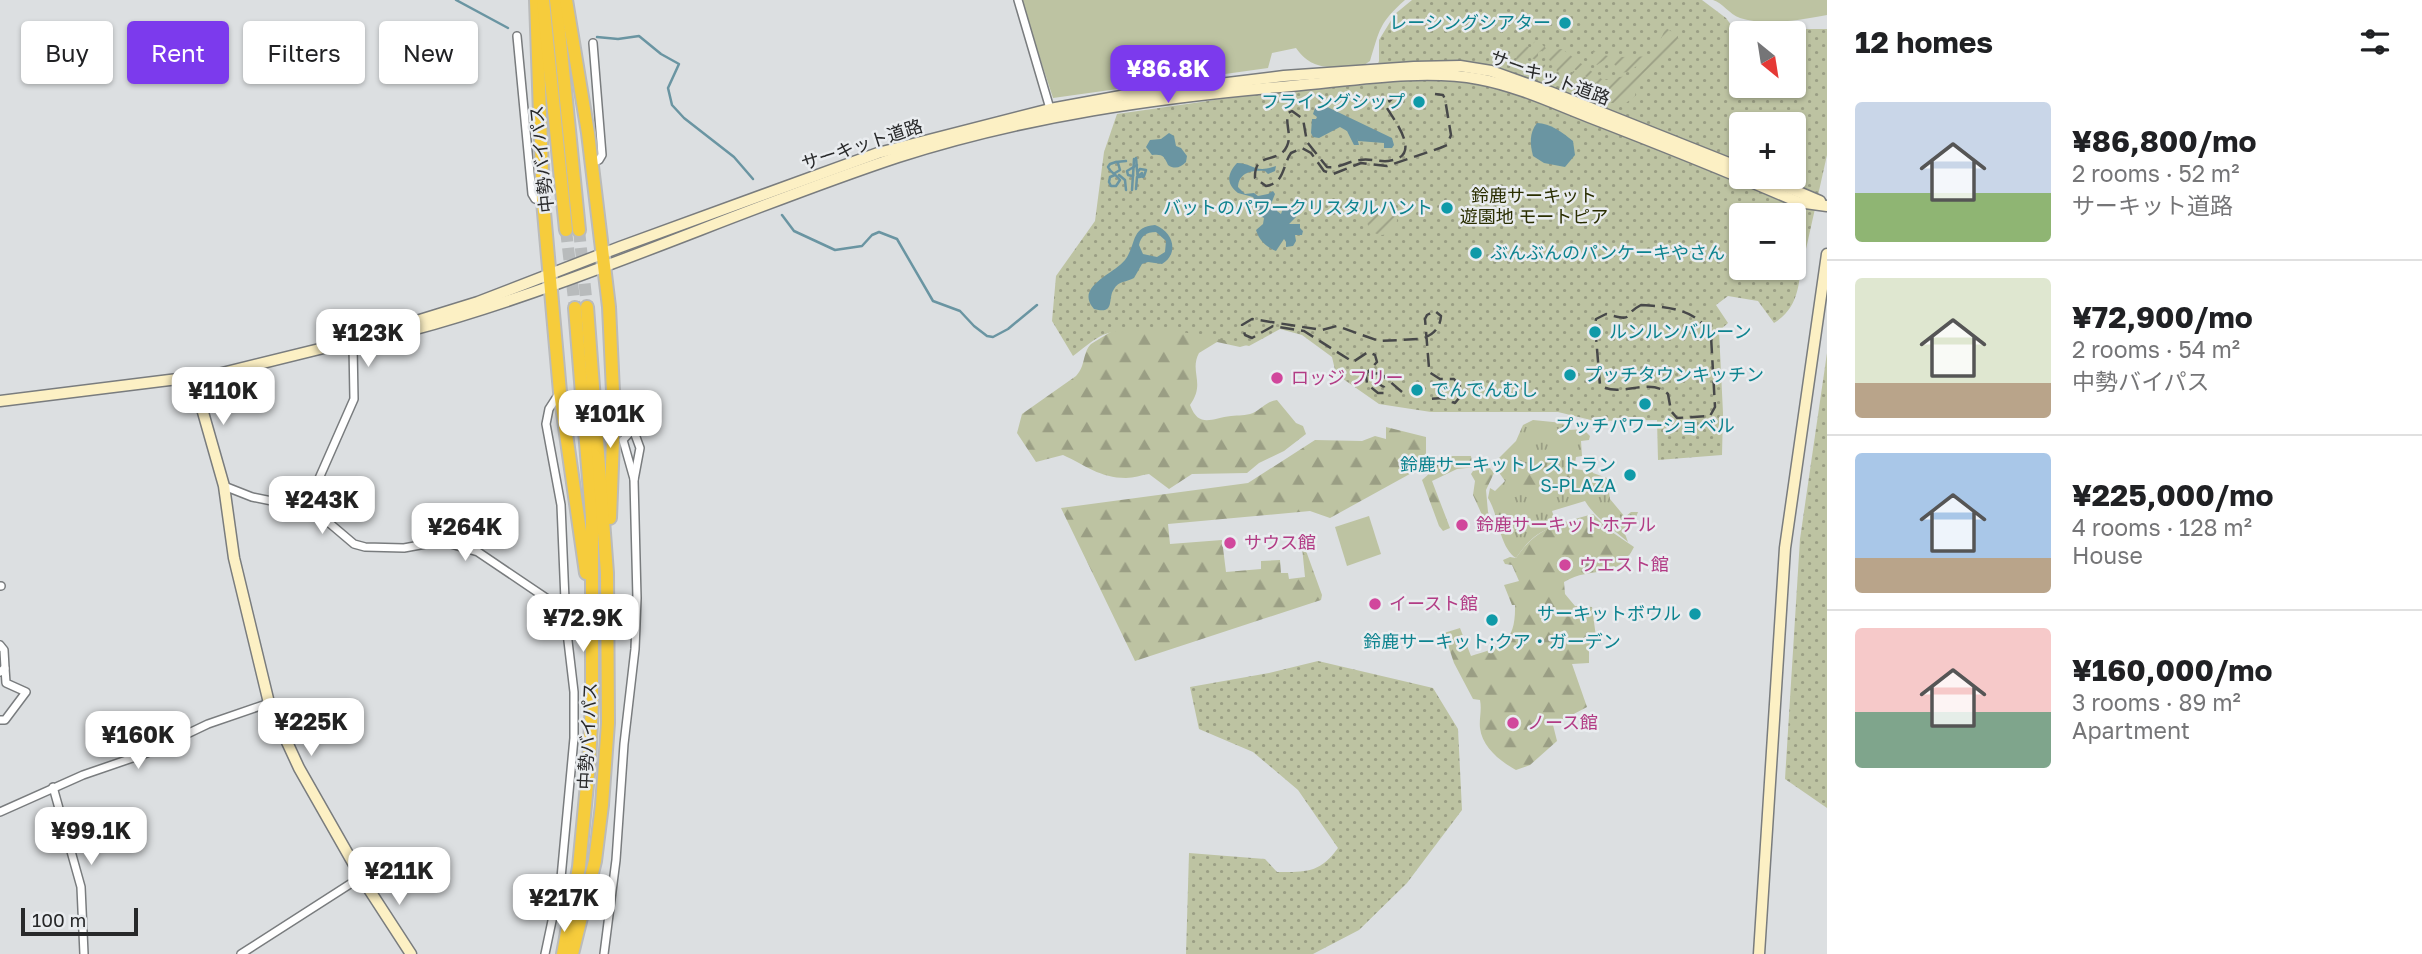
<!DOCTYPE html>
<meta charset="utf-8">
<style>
:root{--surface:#fff;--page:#f6f6f6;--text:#202124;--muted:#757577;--line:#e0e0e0;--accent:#7c3aed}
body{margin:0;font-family:"Golos Text","Noto Sans JP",sans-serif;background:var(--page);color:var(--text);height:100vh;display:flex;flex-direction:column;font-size:26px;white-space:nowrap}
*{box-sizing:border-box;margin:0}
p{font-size:23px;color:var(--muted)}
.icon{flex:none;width:38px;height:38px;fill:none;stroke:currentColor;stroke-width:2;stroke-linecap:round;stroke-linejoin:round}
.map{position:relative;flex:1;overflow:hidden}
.drawer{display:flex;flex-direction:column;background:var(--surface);width:595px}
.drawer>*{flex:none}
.top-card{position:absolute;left:21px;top:21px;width:665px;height:63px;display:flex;gap:14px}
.needle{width:46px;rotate:150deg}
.controls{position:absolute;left:1729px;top:21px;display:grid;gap:14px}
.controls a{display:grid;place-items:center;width:77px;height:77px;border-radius:7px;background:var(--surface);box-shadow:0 2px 5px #0004;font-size:35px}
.scale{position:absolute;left:21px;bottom:18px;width:117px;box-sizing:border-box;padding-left:7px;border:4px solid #28292a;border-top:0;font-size:19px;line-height:24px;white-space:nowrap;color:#28292a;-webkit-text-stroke:5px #e9ecef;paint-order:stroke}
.price{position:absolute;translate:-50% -60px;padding:0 16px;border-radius:14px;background:#fff;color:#222;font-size:23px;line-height:46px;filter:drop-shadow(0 2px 4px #0008)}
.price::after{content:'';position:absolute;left:50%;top:42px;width:21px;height:16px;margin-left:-10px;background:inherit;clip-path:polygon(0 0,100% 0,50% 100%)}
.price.on{background:var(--accent);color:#fff}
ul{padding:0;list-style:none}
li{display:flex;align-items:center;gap:21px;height:175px;padding:0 28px}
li+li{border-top:2px solid var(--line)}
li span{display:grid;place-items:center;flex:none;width:196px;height:140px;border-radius:7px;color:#555}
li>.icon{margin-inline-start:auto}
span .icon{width:84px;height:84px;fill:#fffc;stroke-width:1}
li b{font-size:30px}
h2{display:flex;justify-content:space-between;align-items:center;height:84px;padding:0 28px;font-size:30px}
.tag{padding:0 24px;border-radius:7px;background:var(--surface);box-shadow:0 2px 5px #0004;font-size:24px;line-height:63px}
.tag.on{background:var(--accent);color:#fff}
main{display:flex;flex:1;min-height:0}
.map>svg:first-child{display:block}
.grass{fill:url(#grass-tufts)}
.forest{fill:url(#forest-firs)}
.park{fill:url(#park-dots);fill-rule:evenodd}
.garden{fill:url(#garden-furrows);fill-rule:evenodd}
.pitch{fill:#bdc3a2}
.water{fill:#6a95a2;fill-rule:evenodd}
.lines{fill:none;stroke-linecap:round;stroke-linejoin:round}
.stream{stroke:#6a95a2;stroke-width:2.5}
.highway-tunnel{stroke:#b8bbbc;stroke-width:12;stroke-dasharray:12 6;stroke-linecap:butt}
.street-casing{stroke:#797c7e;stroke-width:10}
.secondary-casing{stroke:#797c7e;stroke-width:13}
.highway-casing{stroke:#babbbb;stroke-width:16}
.street{stroke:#fff;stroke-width:7}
.secondary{stroke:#fcf0c4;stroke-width:10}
.highway{stroke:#f6cc3c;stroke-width:12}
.rail{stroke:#474849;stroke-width:2.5;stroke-dasharray:14 7;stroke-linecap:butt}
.street-bridge-casing{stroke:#797c7e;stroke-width:10;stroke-linecap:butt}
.street-bridge{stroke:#fff;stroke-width:7}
.culture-dot{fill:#0f9aa8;stroke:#e9ecef;stroke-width:2.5}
.hotel-dot{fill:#d1479c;stroke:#e9ecef;stroke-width:2.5}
.labels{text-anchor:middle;stroke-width:5;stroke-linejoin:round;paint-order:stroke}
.culture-label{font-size:18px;fill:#0d838f;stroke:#e9ecef;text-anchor:end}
.street-label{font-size:18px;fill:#28292a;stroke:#e9ecef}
.park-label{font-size:18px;fill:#2a2e01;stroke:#e9ecef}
.hotel-label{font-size:18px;fill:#b23c85;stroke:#e9ecef;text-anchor:start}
</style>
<main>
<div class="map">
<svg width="1827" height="954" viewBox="0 0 1827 954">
<defs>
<pattern id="grass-tufts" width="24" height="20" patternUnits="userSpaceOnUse" patternTransform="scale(1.75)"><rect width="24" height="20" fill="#bdc3a2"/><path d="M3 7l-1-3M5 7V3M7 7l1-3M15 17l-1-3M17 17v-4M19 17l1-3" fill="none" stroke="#9a9e84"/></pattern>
<pattern id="forest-firs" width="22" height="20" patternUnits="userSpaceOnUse" patternTransform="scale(1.75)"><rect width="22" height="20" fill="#bdc3a2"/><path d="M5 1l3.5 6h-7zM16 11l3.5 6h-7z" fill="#9a9e84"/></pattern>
<pattern id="park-dots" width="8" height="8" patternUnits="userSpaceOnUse" patternTransform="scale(1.75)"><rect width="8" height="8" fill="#bdc3a2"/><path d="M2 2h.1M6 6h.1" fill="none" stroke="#9a9e84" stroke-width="1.8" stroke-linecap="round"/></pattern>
<pattern id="garden-furrows" width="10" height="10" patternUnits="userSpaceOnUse" patternTransform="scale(1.75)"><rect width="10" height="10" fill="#bdc3a2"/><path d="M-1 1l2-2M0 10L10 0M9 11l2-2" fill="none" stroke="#9a9e84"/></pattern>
</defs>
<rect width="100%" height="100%" fill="#dcdfe1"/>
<path class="grass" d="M1533,420L1563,423L1569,430L1583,429L1590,436L1589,440L1581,441L1582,456L1576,457L1574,469L1592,471L1593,473L1607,478L1610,499L1625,517L1631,512H1638L1633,525L1627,527L1625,534L1628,542C1612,528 1596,519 1585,501L1552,511L1557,526C1537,531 1527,542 1516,558C1499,547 1499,515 1488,498L1490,488L1495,491L1505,481L1493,464L1516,441L1523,425Z"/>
<g class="forest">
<path d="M1135,317L1247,345L1240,347L1217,342L1199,353C1189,372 1206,383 1190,405C1199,429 1212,418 1231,416C1239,415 1245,416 1253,413C1261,409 1267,401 1277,400L1296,423L1303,426L1306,434L1284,451L1259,463L1247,473L1192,474L1169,489L1149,474C1141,475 1134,478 1126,478C1100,478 1085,465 1063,455L1036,462L1017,433L1022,414L1076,376C1086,366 1082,353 1091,344Z"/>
<polygon points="1386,427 1426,437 1426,458 1417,470 1330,518 1310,511 1168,524 1170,544 1222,540 1226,572 1261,569 1261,561 1280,560 1281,573 1288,573 1289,579 1305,577 1301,537 1322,595 1321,600 1135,661 1061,508 1248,483 1315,440 1362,441 1375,436 1386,439"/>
<polygon points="1547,449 1551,452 1545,471 1556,474 1554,481 1558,487 1552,491 1546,484 1544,487 1533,488 1526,495 1522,492 1524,486 1509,480 1516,474 1521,473 1525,468 1542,460 1543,453"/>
<polygon points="1451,456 1471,456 1472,463 1476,467 1457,469 1432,481 1450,528 1443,531 1439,526 1422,480 1430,473 1433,465 1451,465"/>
<polygon points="1569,467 1581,473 1584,478 1602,478 1596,491 1584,490 1574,487 1568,491 1559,485 1562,475"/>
<polygon points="1490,468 1494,473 1486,490 1488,512 1493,526 1488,528 1473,495 1475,481 1471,474 1473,471"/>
<path d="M1593,514L1609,530L1634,547C1618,581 1592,565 1564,582L1565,594L1575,606L1592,607L1596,637L1589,651V663L1572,664L1587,707L1553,725L1557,741L1530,765L1516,770C1501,762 1482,747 1480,728C1479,719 1482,710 1480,700L1473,699L1454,663L1444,633L1460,628L1471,656C1502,647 1516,642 1515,605H1512L1504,585L1519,581L1512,565L1505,564L1503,560L1510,557L1516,558C1537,527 1558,524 1593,514Z"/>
</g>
<g class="park">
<path d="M1412,0H1702L1726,18L1734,29L1739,26L1755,29H1827V155L1806,249L1803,247C1799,277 1802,306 1774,323L1758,301L1728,296L1716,305L1728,323L1719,331L1723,413L1722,455L1658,460L1657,420L1595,421L1558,412H1431L1379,404L1336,374L1332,357L1302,335L1280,329L1249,346C1211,337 1134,318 1099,337C1090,342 1081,350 1073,356L1052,321L1056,276L1095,221L1104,152L1117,114L1243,96L1370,84L1379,61V40L1395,14ZM1741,33H1794V86H1741ZM1741,124H1794V177H1741ZM1741,215H1794V268H1741Z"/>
<polygon points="1827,353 1827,808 1785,779 1800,539"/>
<path d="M1318,661L1433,688L1458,729L1462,810L1407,883L1359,930L1313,954H1186L1189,853L1265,859L1277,872C1307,872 1320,873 1338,848L1298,790L1253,752L1199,729L1190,687L1269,673Z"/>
</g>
<g class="garden">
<path d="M1666,28L1678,36V41L1640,78L1637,82L1635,96L1626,103H1609L1515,64L1519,44L1529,47L1523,63L1526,68H1533L1535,60L1529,56L1534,42L1538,41L1548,50L1562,49L1603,80C1609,80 1613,78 1619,77C1653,76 1653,52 1666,28ZM1542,51L1551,62L1555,63L1557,72L1571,67L1591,80L1573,71L1571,76L1570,70L1561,77L1553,76L1538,56V52Z"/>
<path d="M1593,50C1610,61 1629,55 1648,57L1629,72L1615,73L1616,66L1611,61H1603L1597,65L1593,62Z"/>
<circle cx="1382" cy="220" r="15"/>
</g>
<g class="pitch">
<path d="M1021,0H1405C1379,23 1380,29 1370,61L1364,65C1336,66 1314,74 1296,48L1272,53L1268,68L1053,98Z"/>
<path d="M1713,0H1827V15C1802,20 1764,26 1740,18C1729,14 1723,3 1713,0Z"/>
<polygon points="1369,516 1381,554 1347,566 1335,527"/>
</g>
<g class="water">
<polygon points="1321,104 1392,138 1394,145 1392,148 1384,148 1384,143 1358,141 1357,138 1359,145 1354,145 1347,131 1340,127 1319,138 1313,137 1311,133 1312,119 1316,119 1317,117 1313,114 1316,105"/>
<path d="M1537,123C1550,123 1563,133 1573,141L1575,155L1565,167L1544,163L1533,156C1530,144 1529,133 1537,123Z"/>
<path d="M1169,133L1174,136L1176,146L1181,148L1187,156L1186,162C1181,167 1175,170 1168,165C1164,156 1163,154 1152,155L1146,147L1150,140L1161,139Z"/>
<path d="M1237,163C1253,163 1254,174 1276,166L1275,171L1268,174L1265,171C1252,170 1239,172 1238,187L1245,194L1254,193L1258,196L1268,194L1273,191L1275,194L1271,204L1278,208L1277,211L1281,214L1284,206L1287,204L1293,207L1296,217L1289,224H1300V228L1303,231L1302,235H1295L1296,241L1293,246L1286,247V242L1284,239L1276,251C1267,247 1259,241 1256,230L1263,224L1264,218L1256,214L1260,208L1253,197L1238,193C1226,184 1227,174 1237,163Z"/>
<path d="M1155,225C1174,232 1179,254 1162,264L1148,262L1142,264L1134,278C1127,282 1118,281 1114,289C1107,299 1116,315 1094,309C1074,287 1114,274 1125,260C1137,244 1130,227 1155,225ZM1156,232L1166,241L1165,252L1157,257L1143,254L1139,245C1141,236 1146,232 1156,232Z"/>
</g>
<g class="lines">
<g class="stream">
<polyline points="456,0 508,28"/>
<polyline points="597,37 618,39 639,36 661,54 679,64 668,88 672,105 684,118 734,157 753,179"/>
<path d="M1136,158C1137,165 1136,172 1139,177L1144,176L1146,170L1140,169C1138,171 1136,173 1138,177"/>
<polyline points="1116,162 1126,161"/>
<polyline points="1115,173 1120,170 1118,163"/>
<path d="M1115,175L1110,177L1109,182L1111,186H1116L1120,180C1117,174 1111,174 1108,167L1110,164L1116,162"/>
<polyline points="1119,175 1125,180 1126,190"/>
<polyline points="1132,176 1128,175 1127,171 1137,165"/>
<polyline points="1133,176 1134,159"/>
<polyline points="1136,189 1137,177 1142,173 1143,177"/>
<polyline points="1132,190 1133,175"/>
<polyline points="782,215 794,231 835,250 862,246 872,235 879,232 897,239 933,301 960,311 974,326 987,336 993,337 1008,329 1037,305"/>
</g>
<g class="highway-tunnel">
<polyline points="566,230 575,308"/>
<polyline points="579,230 587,307"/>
</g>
<defs>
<g id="street">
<polyline points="1018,0 1051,112"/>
<polyline points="517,36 532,194 535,199 543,201"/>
<polyline points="592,163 599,160 602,155 593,43"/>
<polyline points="633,429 623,440 634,479"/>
<polyline points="224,486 252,497 306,508 321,516 354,544 365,547 404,548 431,543 451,544 478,552 552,602 577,614"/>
<polyline points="306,508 354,399 353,345"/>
<polyline points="0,586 1,586"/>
<polyline points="0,645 4,650 5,668"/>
<polyline points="0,672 5,668 6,683 26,692 5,720 0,720"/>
<polyline points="53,787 81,887 84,954"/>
<polyline points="0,812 83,775 147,753 208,724 269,703"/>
<polyline points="241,954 361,877"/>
<polyline points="545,954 561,878 574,738 574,692 566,624 561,505 546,424 549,409 560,392"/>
<polyline points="604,954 616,860 624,744 635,649 637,598 634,480 640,448 633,429 614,414"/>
</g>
<g id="secondary">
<polyline points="1763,177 1820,201"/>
<path d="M412,330C578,285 735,211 898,157C1025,116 1159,97 1291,86C1349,81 1422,68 1479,79C1517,86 1553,103 1589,117C1659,144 1729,172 1798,202L1827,206"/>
<polyline points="193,377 224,486 234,558 269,703 299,768 361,877 411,954"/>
<polyline points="0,401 218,374 352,341 478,302 620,247 878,153 1050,109 1121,96 1284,76 1414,67 1460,66 1491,71 1550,92 1741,168"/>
<polyline points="1759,954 1785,548 1827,254"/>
</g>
<g id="highway">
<polyline points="536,0 543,201 560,392 586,573"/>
<polyline points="543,0 566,230"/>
<polyline points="556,0 579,230"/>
<polyline points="566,0 588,133 609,307 614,413 610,518"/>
<polyline points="563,954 579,867 589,764 592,703 592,516 575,308"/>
<polyline points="572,954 595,861 602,805 608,723 607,573 587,307"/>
</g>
</defs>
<use href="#street" class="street-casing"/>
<use href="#secondary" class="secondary-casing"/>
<use href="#highway" class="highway-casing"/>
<use href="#street" class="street"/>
<use href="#secondary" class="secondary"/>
<use href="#highway" class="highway"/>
<g class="rail">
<path d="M1401,97L1393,98L1387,103V108C1396,123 1423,157 1388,161C1379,162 1369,158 1360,160C1348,161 1339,169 1327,167L1307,142L1303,119L1292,111L1288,113C1285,124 1292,135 1287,146C1279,165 1254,150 1255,178L1266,186C1285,183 1282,166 1291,153L1302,148L1311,153L1324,171L1333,174L1361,163L1387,166L1440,148L1447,145L1451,135L1445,99L1443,95L1435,94"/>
<path d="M1641,305C1669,307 1698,309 1711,336L1715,407L1710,416L1677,418L1671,411L1668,394C1650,376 1619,399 1600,385L1595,325L1596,319L1606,314C1637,322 1620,316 1641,305Z"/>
<path d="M1402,392L1380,373L1373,374L1372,377L1375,382L1384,387L1385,393H1378L1367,384L1366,374L1377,362L1375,355L1368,352L1353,362L1304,331L1273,326L1252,338L1245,335L1242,325L1252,319L1322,330L1337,326L1379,341L1420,339C1432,336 1440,329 1441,316L1435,311L1427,315L1425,319L1429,368V372L1440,379H1454L1460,386L1459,398L1455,403L1443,398L1429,399"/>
</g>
<defs>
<polyline id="street-bridge" points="577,614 625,630"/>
</defs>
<use href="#street-bridge" class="street-bridge-casing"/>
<use href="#street-bridge" class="street-bridge"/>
</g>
<g class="culture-dot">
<circle cx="1565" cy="23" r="7"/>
<circle cx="1419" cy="102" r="7"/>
<circle cx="1447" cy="208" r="7"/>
<circle cx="1476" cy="253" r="7"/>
<circle cx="1595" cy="332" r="7"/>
<circle cx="1570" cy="375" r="7"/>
<circle cx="1417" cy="390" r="7"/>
<circle cx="1645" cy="404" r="7"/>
<circle cx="1630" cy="475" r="7"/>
<circle cx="1695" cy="614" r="7"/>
<circle cx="1492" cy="620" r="7"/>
</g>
<g class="hotel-dot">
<circle cx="1277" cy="378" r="7"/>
<circle cx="1462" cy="525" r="7"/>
<circle cx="1230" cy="543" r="7"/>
<circle cx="1565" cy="565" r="7"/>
<circle cx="1375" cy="604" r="7"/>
<circle cx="1513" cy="723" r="7"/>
</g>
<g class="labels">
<g class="culture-label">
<text x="1551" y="29">レーシングシアター</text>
<text x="1405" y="108">フライングシップ</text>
<text x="1433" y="214">バットのパワークリスタルハント</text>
<text x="1490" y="259" text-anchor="start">ぶんぶんのパンケーキやさん</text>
<text x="1609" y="338" text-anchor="start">ルンルンバルーン</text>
<text x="1584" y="381" text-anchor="start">プッチタウンキッチン</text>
<text x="1431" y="396" text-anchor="start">でんでんむし</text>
<text x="1645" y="432" text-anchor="middle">プッチパワーショベル</text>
<text x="1616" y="471">鈴鹿サーキットレストラン<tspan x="1616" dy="21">S-PLAZA</tspan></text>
<text x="1681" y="620">サーキットボウル</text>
<text x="1492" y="648" text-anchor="middle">鈴鹿サーキット;クア・ガーデン</text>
</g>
<g class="street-label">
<text transform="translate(1550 78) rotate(20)" y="6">サーキット道路</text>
<text transform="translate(862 145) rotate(-18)" y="6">サーキット道路</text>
<text transform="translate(542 159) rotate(-96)" y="6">中勢バイパス</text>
<text transform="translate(588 736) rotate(-87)" y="6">中勢バイパス</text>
</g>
<g class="park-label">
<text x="1534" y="202">鈴鹿サーキット<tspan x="1534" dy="21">遊園地 モートピア</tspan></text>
</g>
<g class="hotel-label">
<text x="1291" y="384">ロッジ フリー</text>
<text x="1476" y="531">鈴鹿サーキットホテル</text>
<text x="1244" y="549">サウス館</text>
<text x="1579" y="571">ウエスト館</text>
<text x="1389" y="610">イースト館</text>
<text x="1527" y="729">ノース館</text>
</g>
</g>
</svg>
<div class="controls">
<a><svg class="needle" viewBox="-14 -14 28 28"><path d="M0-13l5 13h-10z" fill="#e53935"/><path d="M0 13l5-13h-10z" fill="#757577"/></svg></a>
<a>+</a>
<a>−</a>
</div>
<div class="scale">100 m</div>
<b class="price on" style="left:1168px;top:105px">¥86.8K</b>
<b class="price" style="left:368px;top:369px">¥123K</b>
<b class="price" style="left:223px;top:427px">¥110K</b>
<b class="price" style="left:610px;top:450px">¥101K</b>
<b class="price" style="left:322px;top:536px">¥243K</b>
<b class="price" style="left:465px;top:563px">¥264K</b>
<b class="price" style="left:583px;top:654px">¥72.9K</b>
<b class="price" style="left:311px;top:758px">¥225K</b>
<b class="price" style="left:138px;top:771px">¥160K</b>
<b class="price" style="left:91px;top:867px">¥99.1K</b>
<b class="price" style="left:399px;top:907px">¥211K</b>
<b class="price" style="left:564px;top:934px">¥217K</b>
<div class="top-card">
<a class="tag">Buy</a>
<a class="tag on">Rent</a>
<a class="tag">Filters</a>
<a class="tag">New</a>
</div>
</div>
<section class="drawer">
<h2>12 homes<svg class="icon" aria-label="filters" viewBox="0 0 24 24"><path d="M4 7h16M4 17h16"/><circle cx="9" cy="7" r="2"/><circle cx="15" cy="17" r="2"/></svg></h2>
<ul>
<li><span style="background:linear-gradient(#c9d6e8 65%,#8fb573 0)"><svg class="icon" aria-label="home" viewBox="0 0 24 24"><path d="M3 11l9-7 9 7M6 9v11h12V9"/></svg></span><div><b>¥86,800/mo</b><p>2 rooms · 52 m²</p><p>サーキット道路</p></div></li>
<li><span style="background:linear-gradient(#dfe7d0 75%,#b9a48a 0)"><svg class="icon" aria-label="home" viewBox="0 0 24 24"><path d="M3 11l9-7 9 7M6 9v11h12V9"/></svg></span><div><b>¥72,900/mo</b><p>2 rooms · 54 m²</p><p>中勢バイパス</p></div></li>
<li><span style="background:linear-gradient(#a9c7e8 75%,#b9a48a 0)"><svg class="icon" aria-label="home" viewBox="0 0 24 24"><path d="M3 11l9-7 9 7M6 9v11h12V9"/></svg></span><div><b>¥225,000/mo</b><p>4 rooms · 128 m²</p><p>House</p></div></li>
<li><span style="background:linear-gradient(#f6c9c9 60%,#7fa58c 0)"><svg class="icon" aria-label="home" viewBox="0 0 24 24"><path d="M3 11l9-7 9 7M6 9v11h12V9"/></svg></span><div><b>¥160,000/mo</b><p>3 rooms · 89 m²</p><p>Apartment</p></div></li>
</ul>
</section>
</main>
